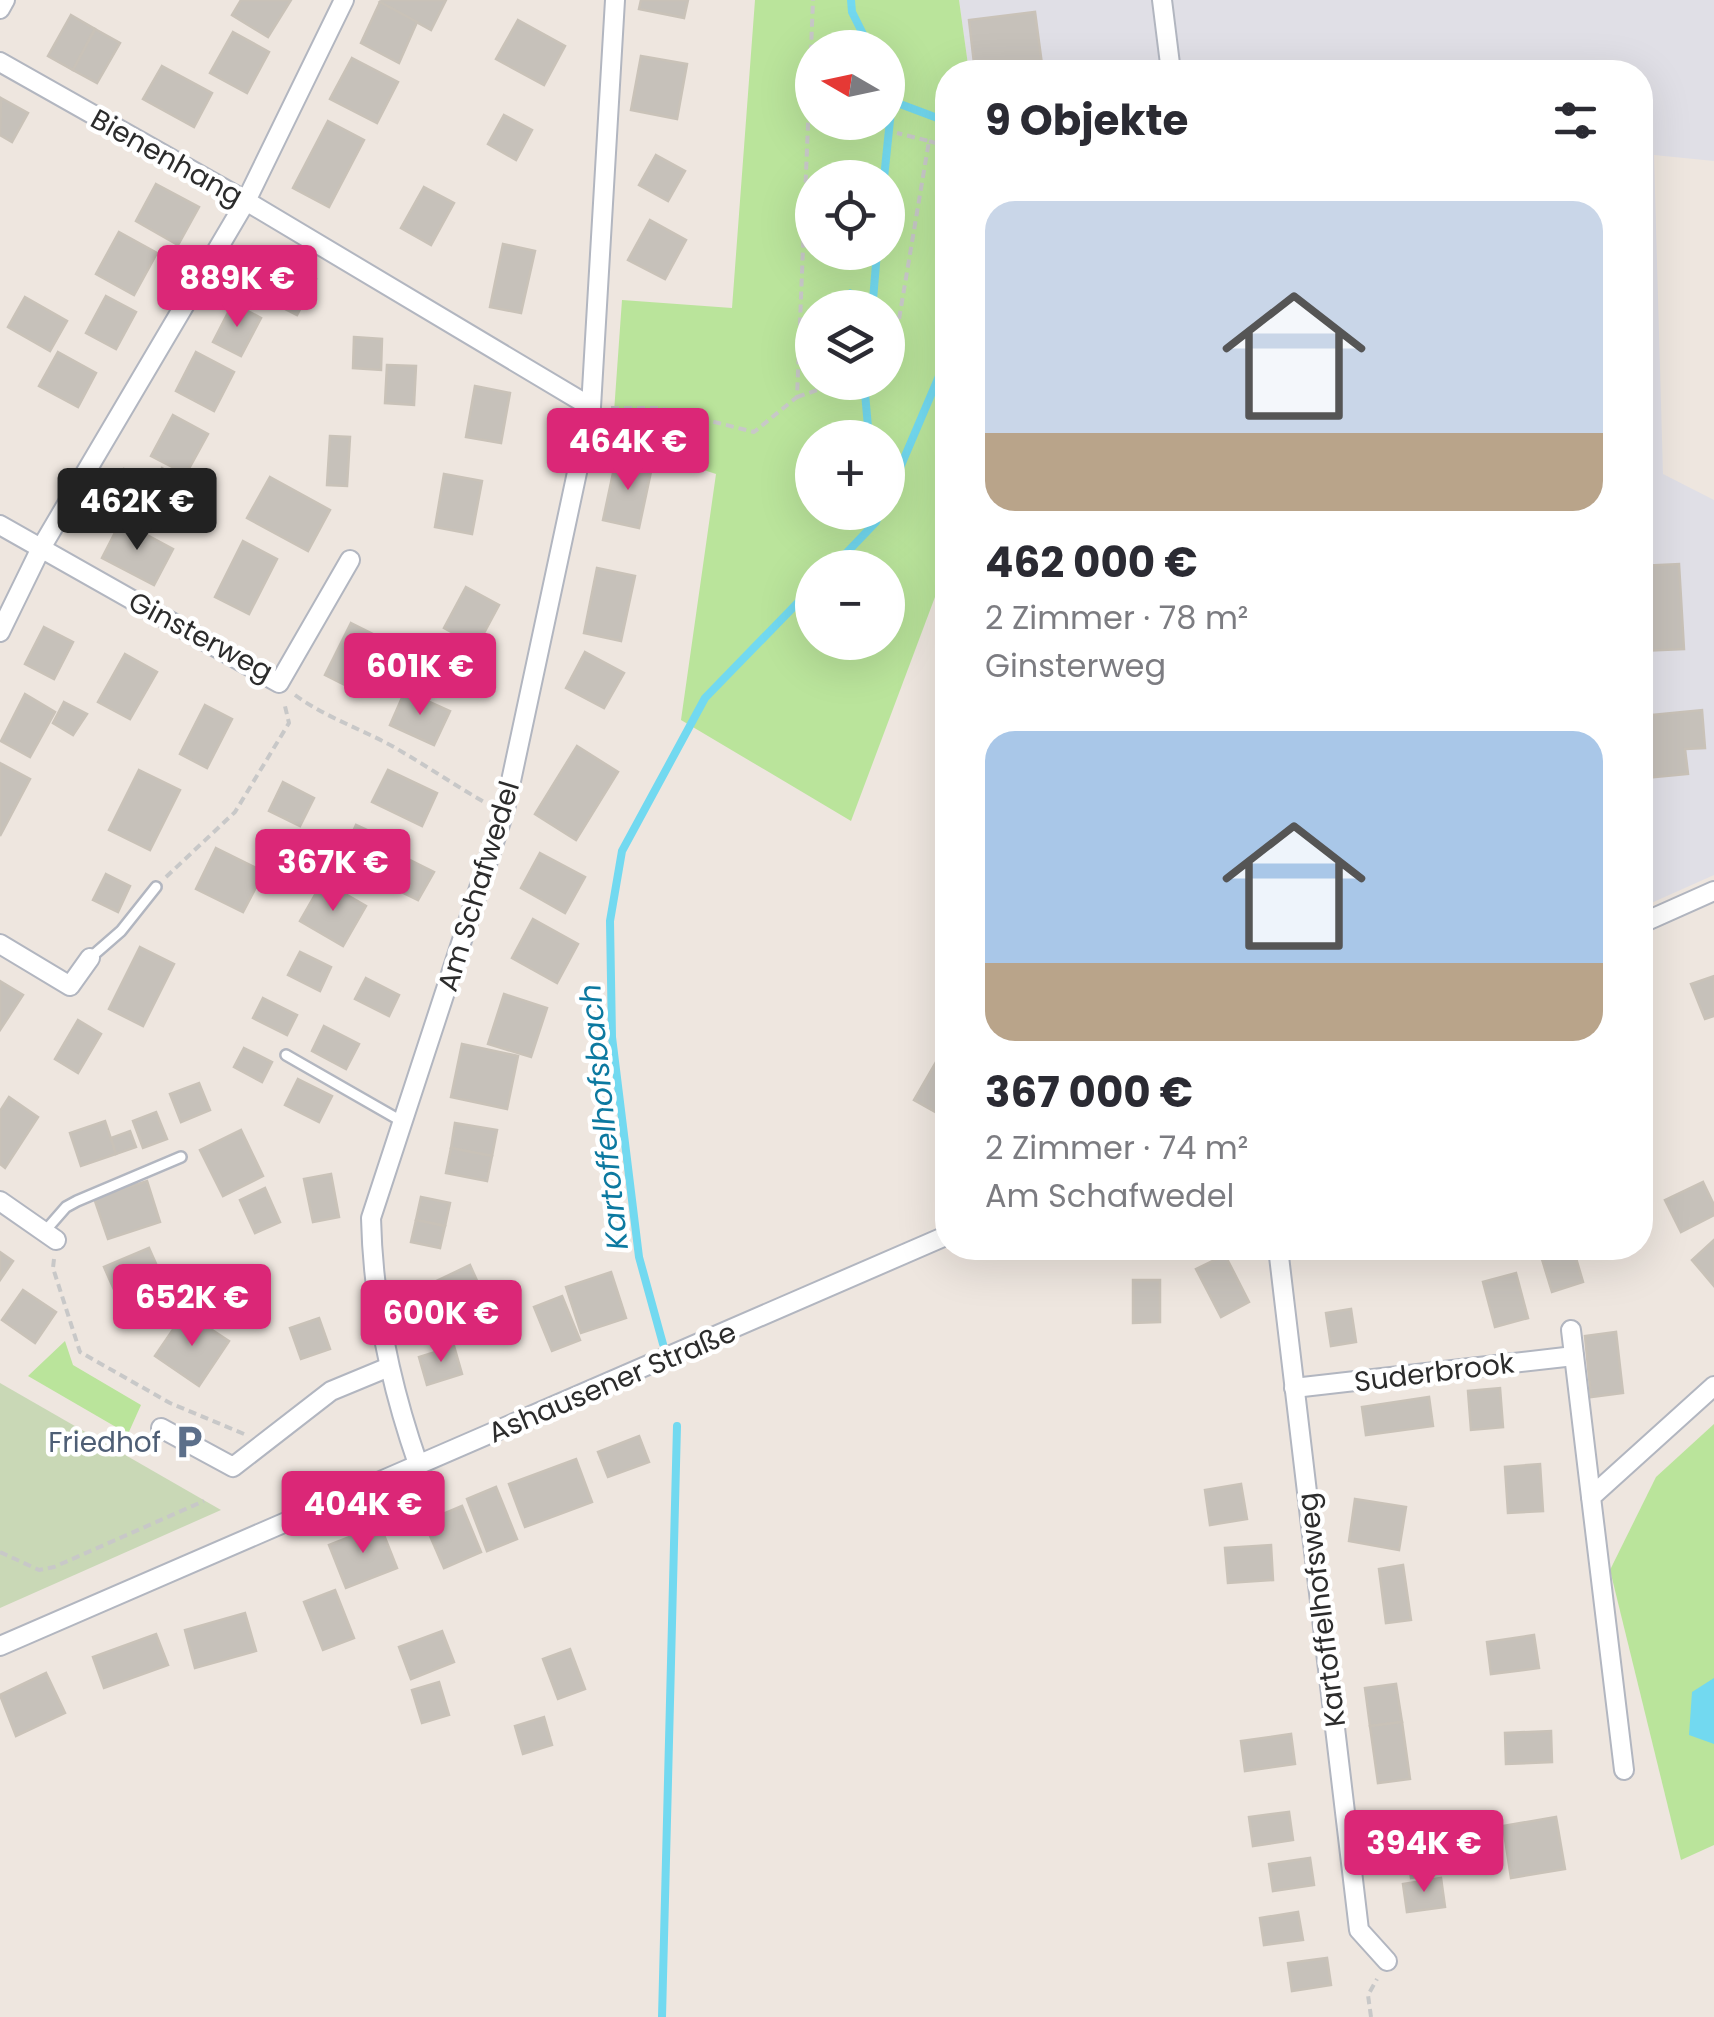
<!DOCTYPE html>
<html lang="de">
<meta charset="utf-8">
<style>
:root{--surface:#fff;--page:#f7f7f7;--text:#2b2b33;--muted:#7c7c81;--accent:#db2777}
body{margin:0;font-family:Poppins,sans-serif;background:var(--page);color:var(--text);height:100vh;display:flex;flex-direction:column;font-size:38px;white-space:nowrap}
*{box-sizing:border-box;margin:0}
p{font-size:32px;color:var(--muted)}
.icon{flex:none;width:55px;height:55px;fill:none;stroke:currentColor;stroke-width:2;stroke-linecap:round;stroke-linejoin:round}
.map{position:relative;flex:1;overflow:hidden}
.side{position:absolute;left:935px;top:60px;width:718px;height:1200px;display:flex;flex-direction:column;background:var(--surface);border-radius:40px;box-shadow:0 10px 40px #0002}
.side>*{flex:none}
.needle{width:65px;rotate:279deg}
.controls{position:absolute;left:795px;top:30px;display:grid;gap:20px}
.controls a{display:grid;place-items:center;width:110px;height:110px;border-radius:50%;background:var(--surface);box-shadow:0 10px 40px #0002;font-size:50px}
.price{position:absolute;translate:-50% -85px;padding:0 22px;border-radius:10px;background:var(--accent);color:#fff;font-size:32px;line-height:65px;filter:drop-shadow(0 2px 5px #0008)}
.price::after{content:'';position:absolute;left:50%;top:60px;width:30px;height:22px;margin-left:-15px;background:inherit;clip-path:polygon(0 0,100% 0,50% 100%)}
.price.selected{background:#222;color:#fff}
ul{padding:0;list-style:none}
li{display:grid;align-content:center;gap:20px;height:530px;padding:0 50px}
li span{display:grid;place-items:center;height:310px;border-radius:30px;color:#555}
li>.icon{margin-inline-start:auto}
span .icon{width:180px;height:180px;fill:#fffc;stroke-width:1}
li b{font-size:42px}
h2{display:flex;justify-content:space-between;align-items:center;height:120px;padding:0 50px;font-size:42px}
.map>svg:first-child{display:block}
.industrial{fill:#e0dfe6}
.green{fill:#bae49b;fill-rule:evenodd}
.cemetery{fill:#c9d8b6}
.water{fill:#72d9f0}
.lines{fill:none;stroke-linecap:round;stroke-linejoin:round}
.stream{stroke:#72d9f0;stroke-width:8}
.building{fill:#c6c1ba;stroke:#c9c2b8;stroke-width:2.5}
.service-casing{stroke:#b2b6c0;stroke-width:14}
.minor-casing{stroke:#b2b6c0;stroke-width:22}
.path{stroke:#c8c8c8;stroke-width:4;stroke-dasharray:8 5;stroke-linecap:butt}
.service{stroke:#fff;stroke-width:9}
.minor{stroke:#fff;stroke-width:18}
.labels{text-anchor:middle;stroke-width:9;stroke-linejoin:round;paint-order:stroke}
.street-label{font-size:28px;fill:#2c2c2c;stroke:#fff}
.service-label{font-size:28px;fill:#4e5e75;stroke:#fff;text-anchor:end}
.water-label{font-size:30px;font-style:italic;fill:#0c79a0;stroke:#fff}
</style>
<div class="map">
<svg width="1714" height="2017" viewBox="0 0 1714 2017">
<rect width="100%" height="100%" fill="#eee6df"/>
<polygon class="industrial" points="959,0 1714,0 1714,161 1654,155 1663,474 1714,500 1714,875 1640,908 1640,72 969,72"/>
<g class="green">
<path d="M755,0H959L969,72H948L947,565L851,821L681,720L716,474L612,440L622,300L732,308ZM812,48H888V122H812ZM812,178H888V252H812ZM812,308H888V382H812ZM812,438H888V512H812ZM812,568H888V642H812Z"/>
<polygon points="65,1341 73,1365 141,1405 128,1434 28,1376"/>
<polygon points="1714,1424 1714,1845 1681,1860 1610,1570 1656,1477"/>
</g>
<polygon class="cemetery" points="0,1383 221,1510 0,1608"/>
<g class="water">
<polygon points="850,289 873,300 874,307 822,307"/>
<polygon points="1714,1678 1714,1744 1689,1735 1692,1692"/>
</g>
<g class="lines">
<g class="stream">
<polyline points="851,0 852,12 870,48"/>
<polyline points="888,90 892,101 948,122"/>
<polyline points="884,178 892,101"/>
<polyline points="873,300 877,252"/>
<polyline points="864,382 869,438"/>
<polyline points="888,496 948,355"/>
<polyline points="832,568 876,522 880,512"/>
<polyline points="663,1344 639,1257 612,1037 610,921 622,851 705,698 812,588"/>
<polyline points="662,2017 677,1426"/>
</g>
</g>
<g class="building">
<polygon points="241,0 291,0 268,37 232,15"/>
<polygon points="383,0 446,0 431,30 380,2"/>
<polygon points="641,0 688,0 684,18 639,9"/>
<polygon points="380,2 417,22 399,63 361,43"/>
<polygon points="1035,12 1043,72 975,72 969,20"/>
<polygon points="71,15 95,29 73,70 48,56"/>
<polygon points="518,20 565,46 544,85 496,59"/>
<polygon points="95,29 120,43 97,83 73,70"/>
<polygon points="233,32 269,52 247,93 210,73"/>
<polygon points="641,56 687,64 677,119 631,110"/>
<polygon points="352,58 398,82 377,123 330,99"/>
<polygon points="162,66 212,93 194,127 143,99"/>
<polygon points="1,98 28,113 12,142 0,135"/>
<polygon points="504,115 532,130 516,160 488,144"/>
<polygon points="328,121 364,140 329,207 293,188"/>
<polygon points="656,155 685,171 668,201 639,185"/>
<polygon points="156,184 199,207 178,245 136,221"/>
<polygon points="424,187 454,203 431,245 401,228"/>
<polygon points="650,220 686,240 665,279 628,260"/>
<polygon points="119,232 157,253 134,295 96,274"/>
<polygon points="503,244 535,251 521,313 490,307"/>
<polygon points="265,252 316,279 297,315 246,289"/>
<polygon points="106,296 136,312 116,349 86,333"/>
<polygon points="25,297 67,321 50,351 8,327"/>
<polygon points="233,303 261,318 241,356 213,342"/>
<polygon points="354,337 382,339 381,370 353,368"/>
<polygon points="58,352 96,373 78,407 39,386"/>
<polygon points="196,352 234,372 214,411 176,391"/>
<polygon points="387,365 416,366 414,405 385,403"/>
<polygon points="475,386 510,393 501,443 466,437"/>
<polygon points="173,415 208,434 186,474 151,456"/>
<polygon points="330,436 350,437 347,486 327,485"/>
<polygon points="616,459 652,467 639,528 603,520"/>
<polygon points="162,468 182,480 177,488 157,476"/>
<polygon points="124,469 159,488 144,517 109,498"/>
<polygon points="444,474 482,481 472,534 435,527"/>
<polygon points="270,477 330,510 308,551 247,518"/>
<polygon points="121,521 173,549 154,585 102,558"/>
<polygon points="243,541 277,559 249,614 215,597"/>
<polygon points="1679,564 1684,649 1640,651 1640,566"/>
<polygon points="597,568 635,576 621,641 584,633"/>
<polygon points="466,587 499,605 477,646 444,628"/>
<polygon points="351,623 377,636 351,688 325,675"/>
<polygon points="44,627 73,642 54,679 25,664"/>
<polygon points="585,652 624,673 604,708 566,688"/>
<polygon points="125,654 157,672 130,719 98,702"/>
<polygon points="405,691 450,711 434,745 390,725"/>
<polygon points="25,694 55,712 30,757 1,741"/>
<polygon points="64,702 87,714 73,735 53,723"/>
<polygon points="205,705 232,719 207,768 180,754"/>
<polygon points="1702,710 1705,748 1685,749 1688,774 1646,778 1640,716"/>
<polygon points="577,746 618,772 576,840 535,814"/>
<polygon points="0,763 30,779 0,836"/>
<polygon points="139,770 180,790 150,850 109,830"/>
<polygon points="388,770 437,793 422,826 372,802"/>
<polygon points="283,782 314,798 300,826 269,811"/>
<polygon points="356,825 402,846 387,879 341,858"/>
<polygon points="216,848 264,872 243,912 196,889"/>
<polygon points="540,853 585,877 565,913 521,888"/>
<polygon points="400,855 434,872 418,900 385,884"/>
<polygon points="106,874 130,886 118,912 93,900"/>
<polygon points="323,881 366,906 343,946 300,921"/>
<polygon points="533,919 578,944 557,983 512,958"/>
<polygon points="140,947 174,964 143,1026 109,1009"/>
<polygon points="300,952 331,967 320,991 288,975"/>
<polygon points="1714,976 1714,1016 1705,1019 1691,984"/>
<polygon points="366,978 399,995 389,1016 355,999"/>
<polygon points="0,981 23,995 0,1030"/>
<polygon points="504,994 547,1008 531,1057 488,1044"/>
<polygon points="263,998 297,1015 287,1035 253,1018"/>
<polygon points="78,1020 101,1034 78,1073 55,1059"/>
<polygon points="324,1026 359,1044 346,1069 312,1051"/>
<polygon points="462,1044 518,1056 507,1109 451,1097"/>
<polygon points="244,1048 272,1062 262,1082 234,1067"/>
<polygon points="943,1050 948,1053 948,1119 914,1100"/>
<polygon points="298,1079 332,1096 319,1122 285,1105"/>
<polygon points="199,1083 210,1110 181,1122 170,1094"/>
<polygon points="9,1097 38,1117 5,1168 0,1164 0,1111"/>
<polygon points="156,1112 167,1139 143,1148 133,1121"/>
<polygon points="105,1121 116,1154 81,1166 70,1133"/>
<polygon points="455,1123 497,1130 492,1156 451,1148"/>
<polygon points="241,1130 263,1176 223,1196 200,1150"/>
<polygon points="130,1131 136,1147 116,1154 111,1138"/>
<polygon points="451,1148 492,1156 487,1181 446,1173"/>
<polygon points="331,1174 339,1217 313,1222 304,1179"/>
<polygon points="147,1181 160,1222 108,1239 94,1198"/>
<polygon points="1703,1182 1714,1205 1714,1215 1681,1232 1665,1200"/>
<polygon points="265,1188 280,1222 255,1233 240,1200"/>
<polygon points="421,1197 450,1203 445,1226 416,1220"/>
<polygon points="416,1220 445,1226 440,1248 411,1242"/>
<polygon points="1714,1240 1714,1286 1692,1260"/>
<polygon points="149,1248 169,1293 124,1312 104,1267"/>
<polygon points="1573,1248 1583,1282 1552,1292 1541,1256"/>
<polygon points="0,1252 13,1261 0,1280"/>
<polygon points="1225,1255 1249,1302 1221,1317 1196,1269"/>
<polygon points="470,1265 482,1292 421,1320 409,1294"/>
<polygon points="611,1272 626,1318 581,1333 566,1287"/>
<polygon points="1516,1273 1528,1318 1495,1327 1483,1282"/>
<polygon points="1133,1280 1160,1280 1160,1322 1133,1323"/>
<polygon points="23,1290 56,1312 35,1343 2,1320"/>
<polygon points="562,1296 580,1340 552,1351 534,1307"/>
<polygon points="1351,1309 1356,1342 1331,1346 1326,1313"/>
<polygon points="185,1312 229,1341 199,1386 155,1356"/>
<polygon points="319,1318 330,1349 301,1359 290,1328"/>
<polygon points="1616,1332 1623,1393 1591,1397 1585,1336"/>
<polygon points="454,1346 462,1374 427,1385 419,1357"/>
<polygon points="1500,1388 1503,1427 1471,1430 1468,1391"/>
<polygon points="1429,1397 1433,1426 1366,1435 1362,1407"/>
<polygon points="639,1436 649,1462 608,1477 598,1452"/>
<polygon points="576,1459 592,1502 525,1527 509,1484"/>
<polygon points="1540,1464 1543,1511 1508,1513 1505,1467"/>
<polygon points="1241,1484 1247,1519 1210,1525 1205,1490"/>
<polygon points="496,1487 517,1539 487,1551 467,1499"/>
<polygon points="1355,1499 1406,1507 1399,1550 1349,1541"/>
<polygon points="462,1506 481,1552 444,1568 424,1522"/>
<polygon points="380,1525 397,1568 346,1588 329,1545"/>
<polygon points="1271,1545 1273,1580 1228,1583 1225,1548"/>
<polygon points="1403,1565 1411,1620 1386,1623 1379,1569"/>
<polygon points="335,1590 354,1638 323,1650 304,1602"/>
<polygon points="245,1613 256,1651 195,1668 185,1630"/>
<polygon points="442,1631 454,1662 411,1679 399,1647"/>
<polygon points="156,1634 168,1665 104,1688 93,1657"/>
<polygon points="1534,1635 1539,1668 1491,1674 1487,1642"/>
<polygon points="570,1649 585,1689 558,1699 543,1659"/>
<polygon points="46,1673 65,1713 16,1736 0,1695"/>
<polygon points="439,1682 449,1715 422,1723 412,1690"/>
<polygon points="1396,1684 1402,1722 1370,1726 1365,1688"/>
<polygon points="544,1717 552,1745 523,1754 515,1726"/>
<polygon points="1402,1722 1410,1779 1378,1783 1370,1726"/>
<polygon points="1551,1731 1552,1762 1506,1764 1505,1733"/>
<polygon points="1291,1734 1295,1764 1245,1771 1241,1741"/>
<polygon points="1289,1812 1293,1840 1253,1846 1249,1817"/>
<polygon points="1556,1817 1565,1869 1511,1878 1503,1826"/>
<polygon points="1442,1844 1446,1872 1411,1878 1407,1849"/>
<polygon points="1310,1858 1314,1885 1273,1891 1269,1864"/>
<polygon points="1441,1878 1445,1907 1407,1912 1403,1884"/>
<polygon points="1298,1912 1303,1940 1264,1945 1260,1918"/>
<polygon points="1327,1958 1331,1985 1292,1991 1288,1963"/>
</g>
<g class="lines">
<defs>
<g id="service">
<polyline points="90,958 121,931 156,887"/>
<polyline points="286,1055 403,1122"/>
<polyline points="45,1231 66,1207 77,1201 181,1157"/>
</g>
<g id="minor">
<polyline points="1162,0 1171,72"/>
<polyline points="0,9 5,0"/>
<polyline points="0,62 246,201 591,407"/>
<polyline points="0,525 279,683 350,560"/>
<polyline points="0,632 41,548 246,201 344,0"/>
<polyline points="1640,924 1714,891"/>
<polyline points="0,944 70,986 90,958"/>
<polyline points="0,1201 56,1240"/>
<polyline points="1278,1248 1359,1930 1387,1961"/>
<polyline points="1571,1330 1591,1497"/>
<polyline points="1294,1388 1574,1356"/>
<polyline points="161,1428 233,1467 331,1391 389,1367"/>
<path d="M418,1464C390,1384 373,1303 371,1218L505,809L591,407L615,0"/>
<polyline points="0,1646 948,1235"/>
<polyline points="1624,1770 1591,1497 1714,1386"/>
</g>
</defs>
<use href="#service" class="service-casing"/>
<use href="#minor" class="minor-casing"/>
<g class="path">
<polyline points="858,122 882,129"/>
<polyline points="929,141 948,147"/>
<polyline points="888,368 891,367 929,141 897,133"/>
<polyline points="797,397 841,382"/>
<polyline points="611,408 659,408 754,432 797,397 813,0"/>
<path d="M295,695C325,717 359,728 392,746C424,764 454,785 486,803"/>
<polyline points="166,877 235,812 289,723 284,702"/>
<polyline points="54,1259 53,1268 80,1352 170,1403 244,1434"/>
<polyline points="0,1552 39,1570 54,1567 204,1501"/>
<polyline points="1371,2017 1368,1995 1377,1979"/>
</g>
<use href="#service" class="service"/>
<use href="#minor" class="minor"/>
</g>
<defs>
<symbol id="parking-bare" viewBox="-9 -9 18 18"><path d="M-3.5-5.5H1a3.5 3.5 0 0 1 0 7H-1V5.5H-3.5ZM-1-3.4V-.6H.8a1.4 1.4 0 0 0 0-2.8Z" fill="#5c6f8a" stroke="#fff" stroke-width="2.5" paint-order="stroke"/></symbol>
</defs>
<g fill-rule="evenodd">
<use href="#parking-bare" x="164" y="1417" width="50" height="50"/>
</g>
<g class="labels">
<g class="street-label">
<text transform="translate(167 157) rotate(29)" y="10">Bienenhang</text>
<text transform="translate(201 636) rotate(28)" y="10">Ginsterweg</text>
<text transform="translate(478 886) rotate(-73)" y="10">Am Schafwedel</text>
<text transform="translate(1434 1372) rotate(-7)" y="10">Suderbrook</text>
<text transform="translate(612 1382) rotate(-23)" y="10">Ashausener Straße</text>
<text transform="translate(1321 1610) rotate(-97)" y="10">Kartoffelhofsweg</text>
</g>
<g class="service-label">
<text x="161" y="1452">Friedhof</text>
</g>
<g class="water-label">
<text transform="translate(604 1117) rotate(-96)" y="10">Kartoffelhofsbach</text>
</g>
</g>
</svg>
<div class="controls">
<a><svg class="needle" viewBox="-14 -14 28 28"><path d="M0-13l5 13h-10z" fill="#e53935"/><path d="M0 13l5-13h-10z" fill="#7c7c81"/></svg></a>
<a><svg class="icon" aria-label="locate" viewBox="0 0 24 24"><circle cx="12" cy="12" r="6"/><path d="M12 2v4M12 18v4M2 12h4M18 12h4"/></svg></a>
<a><svg class="icon" aria-label="layers" viewBox="0 0 24 24"><path d="M12 4l9 5-9 5-9-5zM3 14l9 5 9-5"/></svg></a>
<a>+</a>
<a>−</a>
</div>
<b class="price" style="left:237px;top:330px">889K €</b>
<b class="price" style="left:628px;top:493px">464K €</b>
<b class="price selected" style="left:137px;top:553px">462K €</b>
<b class="price" style="left:420px;top:718px">601K €</b>
<b class="price" style="left:333px;top:914px">367K €</b>
<b class="price" style="left:192px;top:1349px">652K €</b>
<b class="price" style="left:441px;top:1365px">600K €</b>
<b class="price" style="left:363px;top:1556px">404K €</b>
<b class="price" style="left:1424px;top:1895px">394K €</b>
<section class="side">
<h2>9 Objekte<svg class="icon" aria-label="filters" viewBox="0 0 24 24"><path d="M4 7h16M4 17h16"/><circle cx="9" cy="7" r="2"/><circle cx="15" cy="17" r="2"/></svg></h2>
<ul>
<li><span style="background:linear-gradient(#c9d6e8 75%,#b9a48a 0)"><svg class="icon" aria-label="home" viewBox="0 0 24 24"><path d="M3 11l9-7 9 7M6 9v11h12V9"/></svg></span><div><b>462 000 €</b><p>2 Zimmer · 78 m²</p><p>Ginsterweg</p></div></li>
<li><span style="background:linear-gradient(#a9c7e8 75%,#b9a48a 0)"><svg class="icon" aria-label="home" viewBox="0 0 24 24"><path d="M3 11l9-7 9 7M6 9v11h12V9"/></svg></span><div><b>367 000 €</b><p>2 Zimmer · 74 m²</p><p>Am Schafwedel</p></div></li>
</ul>
</section>
</div>
